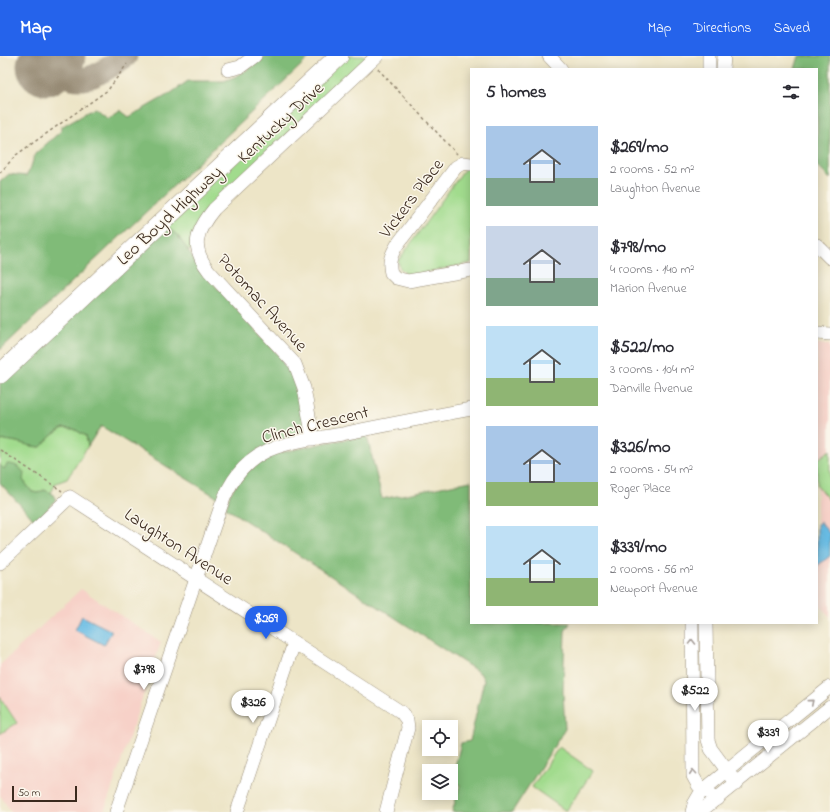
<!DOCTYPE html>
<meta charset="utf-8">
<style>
:root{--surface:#fff;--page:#f2f2f3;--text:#2b2b33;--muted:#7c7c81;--accent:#2563eb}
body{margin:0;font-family:"Indie Flower",sans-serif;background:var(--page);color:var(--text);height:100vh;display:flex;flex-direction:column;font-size:15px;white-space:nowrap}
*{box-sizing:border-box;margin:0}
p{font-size:13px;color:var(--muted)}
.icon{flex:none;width:22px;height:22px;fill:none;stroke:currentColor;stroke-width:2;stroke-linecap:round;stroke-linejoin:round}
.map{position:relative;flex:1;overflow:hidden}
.side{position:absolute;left:470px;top:12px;width:348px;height:556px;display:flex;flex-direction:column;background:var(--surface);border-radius:0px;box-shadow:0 2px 10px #0003}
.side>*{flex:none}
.controls{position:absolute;left:422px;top:664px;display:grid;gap:8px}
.controls a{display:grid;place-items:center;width:36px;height:36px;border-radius:0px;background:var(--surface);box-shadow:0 2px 10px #0003;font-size:20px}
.scale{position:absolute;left:12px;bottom:10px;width:65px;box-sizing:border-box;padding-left:4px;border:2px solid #3b2a1e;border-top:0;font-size:11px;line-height:14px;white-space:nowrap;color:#3b2a1e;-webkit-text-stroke:3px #fbf7ec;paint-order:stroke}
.price{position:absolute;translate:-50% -34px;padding:0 9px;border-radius:14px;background:#fff;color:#222;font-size:13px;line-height:26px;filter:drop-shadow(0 1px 2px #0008)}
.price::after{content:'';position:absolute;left:50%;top:24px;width:12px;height:9px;margin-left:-6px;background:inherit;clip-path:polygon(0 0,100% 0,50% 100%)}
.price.selected{background:var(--accent);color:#fff}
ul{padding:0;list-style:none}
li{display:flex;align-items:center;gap:12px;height:100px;padding:0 16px}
li span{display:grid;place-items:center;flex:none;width:112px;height:80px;border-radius:0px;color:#555}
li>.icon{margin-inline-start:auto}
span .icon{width:48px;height:48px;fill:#fffc;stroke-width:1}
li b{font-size:17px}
h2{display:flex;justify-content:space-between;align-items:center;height:48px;padding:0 16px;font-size:17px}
header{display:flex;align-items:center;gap:24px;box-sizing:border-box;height:56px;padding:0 20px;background:var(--accent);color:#fff}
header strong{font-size:19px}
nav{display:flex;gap:22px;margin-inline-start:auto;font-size:14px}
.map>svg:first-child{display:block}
.built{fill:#f7d1c8}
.green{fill:#a1db8d;stroke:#6e8256}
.forest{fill:#80bb78;stroke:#5e724b}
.water{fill:#68bce4;stroke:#527381}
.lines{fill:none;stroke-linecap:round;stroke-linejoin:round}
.taxiway{stroke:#948872;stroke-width:23}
.runway{stroke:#948872;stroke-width:59}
.minor-casing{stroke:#948872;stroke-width:14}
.highway-casing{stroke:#948872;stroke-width:20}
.path{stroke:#948872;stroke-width:1.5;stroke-dasharray:3 3;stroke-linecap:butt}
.minor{stroke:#fff;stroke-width:13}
.highway{stroke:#fff;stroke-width:19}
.oneway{stroke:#a79f9a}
.labels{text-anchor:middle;stroke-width:3;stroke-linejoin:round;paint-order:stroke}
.street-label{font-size:18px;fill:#3b2a1e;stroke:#fbf7ec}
</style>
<header>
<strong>Map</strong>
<nav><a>Map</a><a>Directions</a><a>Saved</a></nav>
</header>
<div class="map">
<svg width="830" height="756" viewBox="0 0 830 756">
<rect width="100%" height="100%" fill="#fbf7ec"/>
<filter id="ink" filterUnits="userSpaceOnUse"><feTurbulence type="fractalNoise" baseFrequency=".025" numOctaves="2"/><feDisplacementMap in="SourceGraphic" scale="8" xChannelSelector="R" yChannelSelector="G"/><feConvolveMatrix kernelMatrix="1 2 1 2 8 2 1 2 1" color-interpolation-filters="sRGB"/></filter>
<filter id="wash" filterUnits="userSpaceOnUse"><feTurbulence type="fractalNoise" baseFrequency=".012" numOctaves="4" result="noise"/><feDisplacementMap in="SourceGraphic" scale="16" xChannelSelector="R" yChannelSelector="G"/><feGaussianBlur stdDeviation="0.9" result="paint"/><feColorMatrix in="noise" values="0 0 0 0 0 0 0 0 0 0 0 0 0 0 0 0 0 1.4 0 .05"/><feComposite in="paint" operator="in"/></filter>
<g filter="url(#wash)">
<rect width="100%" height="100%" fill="#ede5c7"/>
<g class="built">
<polygon points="817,288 830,289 830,561 817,545"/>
<polygon points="81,533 161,586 104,756 11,756 0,739 0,609"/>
</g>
<g class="green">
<polygon points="347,0 370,0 224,138 192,193 188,195 178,180 165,169"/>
<polygon points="466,111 471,115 471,207 408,220 400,212 398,205"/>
<path d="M62,372L74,373L86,380L88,390L67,423L56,427L51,437L44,434L38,437L32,436L23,424L4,413L0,409V385C13,382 27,391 41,391L51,380Z"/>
<polygon points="830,394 830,445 817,430 817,404"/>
<polygon points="0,641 17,667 0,678"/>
<polygon points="559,691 593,715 566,755 532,731"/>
</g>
<g class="forest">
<polygon points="264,0 311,0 0,294 0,126 9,118 26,120 30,114 35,98 61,75 61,71 94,52 108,62 120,54 129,61 171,37 188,25 224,25 237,20 253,10"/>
<polygon points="799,0 830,0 830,123 817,110 817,13 795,13"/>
<path d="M165,169L178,180L201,214L295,317L306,367L304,374L295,381L272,386L218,442L101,370L88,390L86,380L74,373L63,372L51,380L41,391C27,391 13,382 0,385V325Z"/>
<polygon points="367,380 382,443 471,425 471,567 570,567 565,575 563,636 565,673 512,756 452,756 460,729 451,726 461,687 470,685 484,624 480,617 226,452 230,438 245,417 270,399 329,386"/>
<path d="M7,408C15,408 20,411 24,417L23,424L32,436L38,437L44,434L52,437L56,444L36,466L0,427V409L4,413Z"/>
</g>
<g class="water">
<polygon points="820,466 830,478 830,500 817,510 817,468"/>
<polygon points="82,560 112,575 104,589 75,574"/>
</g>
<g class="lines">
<path class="taxiway" d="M50,6C55,11 60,17 67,20C87,31 110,10 126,0"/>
<polyline class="runway" points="46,10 56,0"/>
</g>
</g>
<g filter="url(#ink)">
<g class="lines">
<defs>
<g id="minor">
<polyline points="549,0 561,13"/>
<polyline points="709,13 709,0"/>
<polyline points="723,13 724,0"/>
<polyline points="228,14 240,11 255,0"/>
<path d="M471,108L463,107L456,111L397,189C391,199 388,206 391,217L396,222L408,225L471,214"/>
<polyline points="817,189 830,202"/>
<polyline points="817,277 830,278"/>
<path d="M313,383L304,332L295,308L209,215C190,191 196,175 214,153L377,0"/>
<polyline points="0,507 70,441 401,656 407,664 408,672 386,756"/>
<polyline points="692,567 693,720 698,729 718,743"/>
<polyline points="706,567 708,684 711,693 737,728"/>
<path d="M116,756L221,450C229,427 244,406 267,395C288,385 319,382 342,378C385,369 428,361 471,353"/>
<polyline points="237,756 294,587"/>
<polyline points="692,756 694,748 701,736 830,631"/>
<polyline points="700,756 830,651"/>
</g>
<polyline id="highway" points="0,318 339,0"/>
</defs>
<use href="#minor" class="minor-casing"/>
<use href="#highway" class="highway-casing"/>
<g class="path">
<polyline points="378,13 457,98"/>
<polyline points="0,117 16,99 108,34 127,8"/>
<polyline points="0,394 62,435"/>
</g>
<use href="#minor" class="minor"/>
<use href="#highway" class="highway"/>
</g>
<defs><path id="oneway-chevron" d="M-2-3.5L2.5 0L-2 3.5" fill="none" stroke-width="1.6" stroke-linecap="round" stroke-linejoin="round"/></defs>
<g class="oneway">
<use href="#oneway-chevron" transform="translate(692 586) rotate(-90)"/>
<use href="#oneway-chevron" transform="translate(811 646) rotate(-40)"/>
<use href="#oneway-chevron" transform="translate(693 716) rotate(-95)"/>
</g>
</g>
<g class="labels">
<g class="street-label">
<text transform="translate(280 66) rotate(-43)" y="6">Kentucky Drive</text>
<text transform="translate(411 142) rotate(-53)" y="6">Vickers Place</text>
<text transform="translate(169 159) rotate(-43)" y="6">Leo Boyd Highway</text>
<text transform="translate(263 246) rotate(48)" y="6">Potomac Avenue</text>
<text transform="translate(315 368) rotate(-14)" y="6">Clinch Crescent</text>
<text transform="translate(179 490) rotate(33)" y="6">Laughton Avenue</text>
</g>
</g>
</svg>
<div class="controls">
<a><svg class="icon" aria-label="locate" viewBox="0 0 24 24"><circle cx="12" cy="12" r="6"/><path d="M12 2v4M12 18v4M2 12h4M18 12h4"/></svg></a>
<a><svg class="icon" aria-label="layers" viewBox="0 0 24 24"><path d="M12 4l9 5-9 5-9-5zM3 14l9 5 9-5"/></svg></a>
</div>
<div class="scale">50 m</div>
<b class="price selected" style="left:266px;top:584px">$269</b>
<b class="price" style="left:144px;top:635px">$798</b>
<b class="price" style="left:695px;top:656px">$522</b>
<b class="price" style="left:253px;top:668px">$326</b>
<b class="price" style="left:768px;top:698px">$339</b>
<section class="side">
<h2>5 homes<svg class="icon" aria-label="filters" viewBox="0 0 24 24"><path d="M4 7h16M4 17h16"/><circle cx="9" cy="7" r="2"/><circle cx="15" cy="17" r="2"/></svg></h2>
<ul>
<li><span style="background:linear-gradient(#a9c7e8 65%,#7fa58c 0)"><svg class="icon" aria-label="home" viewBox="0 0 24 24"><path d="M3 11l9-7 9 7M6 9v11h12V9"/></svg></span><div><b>$269/mo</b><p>2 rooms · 52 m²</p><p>Laughton Avenue</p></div></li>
<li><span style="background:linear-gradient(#c9d6e8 65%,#7fa58c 0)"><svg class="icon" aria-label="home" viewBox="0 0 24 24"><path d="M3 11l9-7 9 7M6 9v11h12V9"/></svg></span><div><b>$798/mo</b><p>4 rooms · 140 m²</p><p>Marion Avenue</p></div></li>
<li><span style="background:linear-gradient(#bfe0f5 65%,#8fb573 0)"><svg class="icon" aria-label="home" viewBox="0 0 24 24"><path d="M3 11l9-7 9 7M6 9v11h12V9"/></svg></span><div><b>$522/mo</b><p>3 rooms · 104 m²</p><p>Danville Avenue</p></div></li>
<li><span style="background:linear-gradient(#a9c7e8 70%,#8fb573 0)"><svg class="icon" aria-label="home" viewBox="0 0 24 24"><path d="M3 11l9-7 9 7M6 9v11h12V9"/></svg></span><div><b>$326/mo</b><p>2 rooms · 54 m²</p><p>Roger Place</p></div></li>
<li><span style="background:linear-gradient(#bfe0f5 65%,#8fb573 0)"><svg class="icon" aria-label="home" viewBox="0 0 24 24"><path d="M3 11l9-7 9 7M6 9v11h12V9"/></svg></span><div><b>$339/mo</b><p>2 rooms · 56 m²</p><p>Newport Avenue</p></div></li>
</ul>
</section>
</div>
